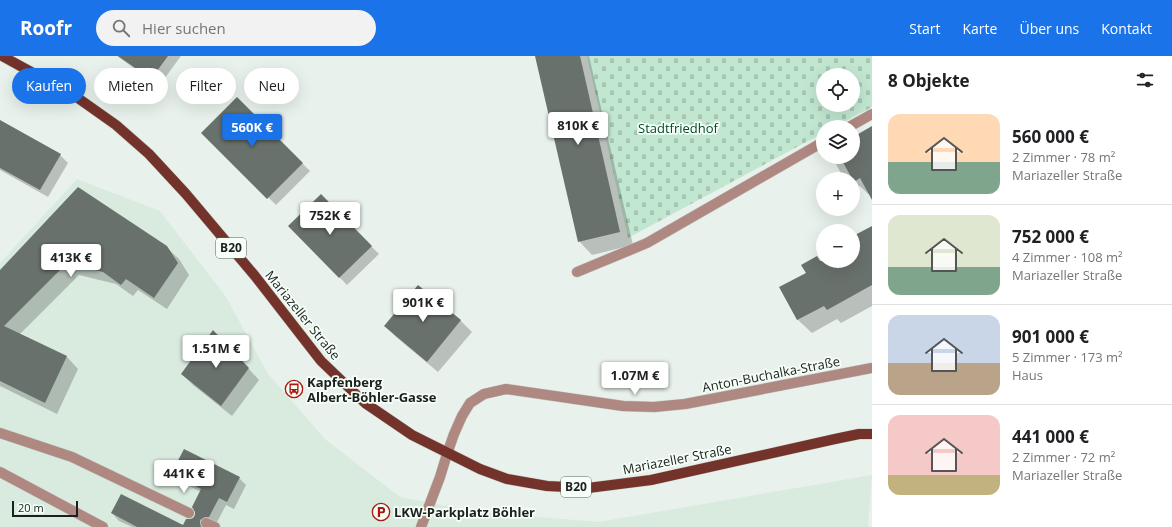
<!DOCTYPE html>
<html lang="de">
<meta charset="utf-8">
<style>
:root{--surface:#fff;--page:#f2f2f2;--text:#202124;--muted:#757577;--line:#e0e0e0;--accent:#1a73e8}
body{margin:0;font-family:"Open Sans",sans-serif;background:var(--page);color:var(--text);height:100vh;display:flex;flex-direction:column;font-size:15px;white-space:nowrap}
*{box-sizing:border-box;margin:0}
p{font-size:13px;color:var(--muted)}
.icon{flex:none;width:22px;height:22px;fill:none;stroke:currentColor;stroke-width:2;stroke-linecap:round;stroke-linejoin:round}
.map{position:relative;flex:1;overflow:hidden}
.drawer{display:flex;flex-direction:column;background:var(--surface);width:300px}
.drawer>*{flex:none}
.hud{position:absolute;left:12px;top:12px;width:380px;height:36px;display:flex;gap:8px}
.buttons{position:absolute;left:816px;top:12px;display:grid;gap:8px}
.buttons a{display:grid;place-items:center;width:44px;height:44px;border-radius:50%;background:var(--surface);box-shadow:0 4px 16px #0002;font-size:20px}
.scale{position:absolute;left:12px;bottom:10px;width:66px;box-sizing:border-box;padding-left:4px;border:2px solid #1b1f1d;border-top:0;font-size:11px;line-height:14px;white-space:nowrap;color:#1b1f1d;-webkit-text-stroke:3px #f5fff8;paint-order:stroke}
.price{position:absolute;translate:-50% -34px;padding:0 9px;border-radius:4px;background:#fff;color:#222;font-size:13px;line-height:26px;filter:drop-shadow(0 1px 2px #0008)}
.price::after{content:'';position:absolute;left:50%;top:24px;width:12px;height:9px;margin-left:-6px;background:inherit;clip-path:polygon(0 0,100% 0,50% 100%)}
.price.current{background:var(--accent);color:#fff}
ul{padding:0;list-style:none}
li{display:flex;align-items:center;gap:12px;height:100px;padding:0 16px}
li+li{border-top:1px solid var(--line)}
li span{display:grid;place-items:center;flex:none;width:112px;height:80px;border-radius:12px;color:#555}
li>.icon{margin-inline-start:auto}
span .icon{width:48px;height:48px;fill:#fffc;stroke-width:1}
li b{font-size:17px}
h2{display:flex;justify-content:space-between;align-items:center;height:48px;padding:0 16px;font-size:17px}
.pill{padding:0 14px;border-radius:18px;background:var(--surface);box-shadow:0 4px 16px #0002;font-size:14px;line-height:36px}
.pill.current{background:var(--accent);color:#fff}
header{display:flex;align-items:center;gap:24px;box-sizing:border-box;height:56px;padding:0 20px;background:var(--accent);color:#fff}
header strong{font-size:19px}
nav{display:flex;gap:22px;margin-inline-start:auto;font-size:14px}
.search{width:280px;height:36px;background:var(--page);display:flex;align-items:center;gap:10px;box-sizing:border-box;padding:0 14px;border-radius:22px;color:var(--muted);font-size:15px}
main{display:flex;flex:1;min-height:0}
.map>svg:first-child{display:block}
.built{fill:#d9eadf}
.cemetery{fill:url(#cemetery-stones);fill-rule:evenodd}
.shadow{fill:#0003}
.building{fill:#69716c}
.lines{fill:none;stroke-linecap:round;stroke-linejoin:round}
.service-casing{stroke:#c3cbc6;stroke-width:11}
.minor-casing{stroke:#c3cbc6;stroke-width:11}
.primary-casing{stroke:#c3cbc6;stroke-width:11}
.service{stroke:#af8881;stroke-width:10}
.minor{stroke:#af8881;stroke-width:10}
.primary{stroke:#73322a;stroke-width:10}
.labels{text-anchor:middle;stroke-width:3.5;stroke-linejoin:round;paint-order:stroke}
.shield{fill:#f5fff8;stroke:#5c625f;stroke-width:1}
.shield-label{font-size:12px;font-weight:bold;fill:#1b1f1d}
.park-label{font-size:13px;fill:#04482c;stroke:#f5fff8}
.street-label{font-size:13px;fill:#1b1f1d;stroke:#f5fff8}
.poi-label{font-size:13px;font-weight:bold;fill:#1b1f1d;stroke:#f5fff8;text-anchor:start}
</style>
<header>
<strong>Roofr</strong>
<div class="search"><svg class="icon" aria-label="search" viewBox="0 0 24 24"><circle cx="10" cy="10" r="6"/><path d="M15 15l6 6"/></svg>Hier suchen</div>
<nav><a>Start</a><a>Karte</a><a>Über uns</a><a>Kontakt</a></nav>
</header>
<main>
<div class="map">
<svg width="872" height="471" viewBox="0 0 872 471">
<defs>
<pattern id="cemetery-stones" width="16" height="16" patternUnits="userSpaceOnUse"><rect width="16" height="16" fill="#c2e7d1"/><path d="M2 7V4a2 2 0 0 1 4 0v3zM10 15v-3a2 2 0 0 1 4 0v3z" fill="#a6c6b3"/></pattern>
</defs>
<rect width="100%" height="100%" fill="#e8f1eb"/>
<polygon class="built" points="77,123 160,155 226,241 268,318 326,384 400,441 479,456 599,466 872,419 868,471 0,471 0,207"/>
<path class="cemetery" d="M587,0H872V51L834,71H823V77L628,182ZM823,19H853V49H823Z"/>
<g class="shadow">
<polygon points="117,0 181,0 159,30"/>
<polygon points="536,0 589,0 633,189 592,199 579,185"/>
<polygon points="237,43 310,115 276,149 203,77"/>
<polygon points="0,65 60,99 68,107 48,141 0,114"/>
<polygon points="872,72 872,141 870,138 868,138 860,130 855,133 853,131 853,123 845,123 842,119 832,101 853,101 853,87"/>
<polygon points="321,140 379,198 347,229 290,170"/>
<polygon points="872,171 872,250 841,267 837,263 812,277 798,264 781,232 807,217 817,201 825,209 832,205 853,205 853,181"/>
<polygon points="166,191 179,203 189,219 167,253 138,234 133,240 116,228 79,219 20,278 67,301 78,313 57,358 0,330 0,215"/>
<polygon points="418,230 461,265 472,276 438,316 396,281 385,270"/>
<polygon points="224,286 259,324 232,360 193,329 182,318"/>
<polygon points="172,418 239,422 246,429 234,453 226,449 216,468 208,471 132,471 119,465 112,457 183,471 196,460 201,436 180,425"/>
</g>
<g class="building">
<polygon points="118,0 168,0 151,23"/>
<polygon points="535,0 580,0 620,176 578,186"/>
<polygon points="237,41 303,107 267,143 201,77"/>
<polygon points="0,64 61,98 40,134 0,112"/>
<polygon points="872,70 872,144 860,122 854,126 840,101 853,101 853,81"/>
<polygon points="78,131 167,190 178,207 154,242 126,223 121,229 103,216 67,207 4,270 67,300 45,347 0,325 0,214"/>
<polygon points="321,138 372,190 339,222 288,170"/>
<polygon points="872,170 872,229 827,254 824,250 797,264 779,231 806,217 801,209 817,200 820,205 853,205 853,180"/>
<polygon points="418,229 461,264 427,306 384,270"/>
<polygon points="213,274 249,312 221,350 181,318"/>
<polygon points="184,393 240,421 227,446 219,442 209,461 205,461 200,464 200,467 201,471 137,471 111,457 121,438 183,469 186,463 190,463 193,462 195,459 195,456 192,451 201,433 171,418"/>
</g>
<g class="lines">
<defs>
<g id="service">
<polyline points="849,71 872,58"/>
<polyline points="577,216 647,187 823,86"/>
<polyline points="0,377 72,401 189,457"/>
<polyline points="0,416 103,471"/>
<polyline points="206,467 215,471"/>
<polyline points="421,471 440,421 447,398"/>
</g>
<polyline id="minor" points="447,398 454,378 462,360 470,347 484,338 506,333 623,350 654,351 685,348 872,312"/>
<polyline id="primary" points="2,0 75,40 116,69 149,98 186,138 255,220 321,305 365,347 412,379 480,413 507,423 547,430 588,432 651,424 835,383 859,378 872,378"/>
</defs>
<use href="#service" class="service-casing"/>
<use href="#minor" class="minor-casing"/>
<use href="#primary" class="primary-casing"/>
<use href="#service" class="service"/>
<use href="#minor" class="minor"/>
<use href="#primary" class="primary"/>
</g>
<defs>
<symbol id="bus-ring" viewBox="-11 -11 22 22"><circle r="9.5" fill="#f5fff8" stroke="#aa1910" stroke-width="1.5"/><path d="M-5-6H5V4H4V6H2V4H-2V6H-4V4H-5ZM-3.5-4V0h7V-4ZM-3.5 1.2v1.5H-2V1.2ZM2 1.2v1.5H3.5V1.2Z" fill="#aa1910"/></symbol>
<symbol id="parking-ring" viewBox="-11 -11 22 22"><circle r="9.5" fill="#f5fff8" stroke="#aa1910" stroke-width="1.5"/><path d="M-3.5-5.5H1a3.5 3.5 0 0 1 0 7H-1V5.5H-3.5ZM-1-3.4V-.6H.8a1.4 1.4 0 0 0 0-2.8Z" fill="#aa1910"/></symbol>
</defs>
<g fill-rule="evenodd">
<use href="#bus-ring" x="284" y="323" width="20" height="20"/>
<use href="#parking-ring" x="371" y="446" width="20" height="20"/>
</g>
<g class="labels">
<g class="shield">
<rect x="216" y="182" width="30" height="20" rx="3"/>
<rect x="561" y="421" width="30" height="20" rx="3"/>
</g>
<g class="shield-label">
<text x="231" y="196">B20</text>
<text x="576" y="435">B20</text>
</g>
<g class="park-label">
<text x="678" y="77">Stadtfriedhof</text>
</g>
<g class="street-label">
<text transform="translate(303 259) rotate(51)" y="5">Mariazeller Straße</text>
<text transform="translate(771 318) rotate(-11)" y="5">Anton-Buchalka-Straße</text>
<text transform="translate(677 403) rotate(-11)" y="5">Mariazeller Straße</text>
</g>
<g class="poi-label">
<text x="307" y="331">Kapfenberg<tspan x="307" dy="15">Albert-Böhler-Gasse</tspan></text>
<text x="394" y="461">LKW-Parkplatz Böhler</text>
</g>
</g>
</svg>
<div class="buttons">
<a><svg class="icon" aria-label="locate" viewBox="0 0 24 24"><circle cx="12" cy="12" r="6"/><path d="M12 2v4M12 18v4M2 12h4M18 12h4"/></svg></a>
<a><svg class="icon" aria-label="layers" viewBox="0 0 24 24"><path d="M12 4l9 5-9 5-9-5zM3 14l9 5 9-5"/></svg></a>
<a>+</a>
<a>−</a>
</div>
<div class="scale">20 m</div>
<b class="price" style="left:578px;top:90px">810K €</b>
<b class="price current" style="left:252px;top:92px">560K €</b>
<b class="price" style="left:330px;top:180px">752K €</b>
<b class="price" style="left:71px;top:222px">413K €</b>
<b class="price" style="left:423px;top:267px">901K €</b>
<b class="price" style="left:216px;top:313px">1.51M €</b>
<b class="price" style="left:635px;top:340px">1.07M €</b>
<b class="price" style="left:184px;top:438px">441K €</b>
<div class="hud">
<a class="pill current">Kaufen</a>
<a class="pill">Mieten</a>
<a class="pill">Filter</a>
<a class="pill">Neu</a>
</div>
</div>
<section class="drawer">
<h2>8 Objekte<svg class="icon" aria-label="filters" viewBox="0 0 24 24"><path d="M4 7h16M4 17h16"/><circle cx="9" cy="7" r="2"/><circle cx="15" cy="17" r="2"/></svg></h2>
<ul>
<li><span style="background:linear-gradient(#ffd9b3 60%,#7fa58c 0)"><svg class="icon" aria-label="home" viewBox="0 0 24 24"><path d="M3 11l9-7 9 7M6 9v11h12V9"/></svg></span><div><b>560 000 €</b><p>2 Zimmer · 78 m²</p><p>Mariazeller Straße</p></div></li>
<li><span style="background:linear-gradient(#dfe7d0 65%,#7fa58c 0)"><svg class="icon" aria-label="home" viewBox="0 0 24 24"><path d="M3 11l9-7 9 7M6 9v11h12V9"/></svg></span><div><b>752 000 €</b><p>4 Zimmer · 108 m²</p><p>Mariazeller Straße</p></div></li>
<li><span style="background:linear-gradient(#c9d6e8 60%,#b9a48a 0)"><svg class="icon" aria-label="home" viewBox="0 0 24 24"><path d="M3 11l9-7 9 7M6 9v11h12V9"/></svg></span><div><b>901 000 €</b><p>5 Zimmer · 173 m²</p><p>Haus</p></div></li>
<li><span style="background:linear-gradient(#f6c9c9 75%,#c2b280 0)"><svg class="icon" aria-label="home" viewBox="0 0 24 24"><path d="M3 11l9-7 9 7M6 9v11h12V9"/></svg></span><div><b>441 000 €</b><p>2 Zimmer · 72 m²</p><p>Mariazeller Straße</p></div></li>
</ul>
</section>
</main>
